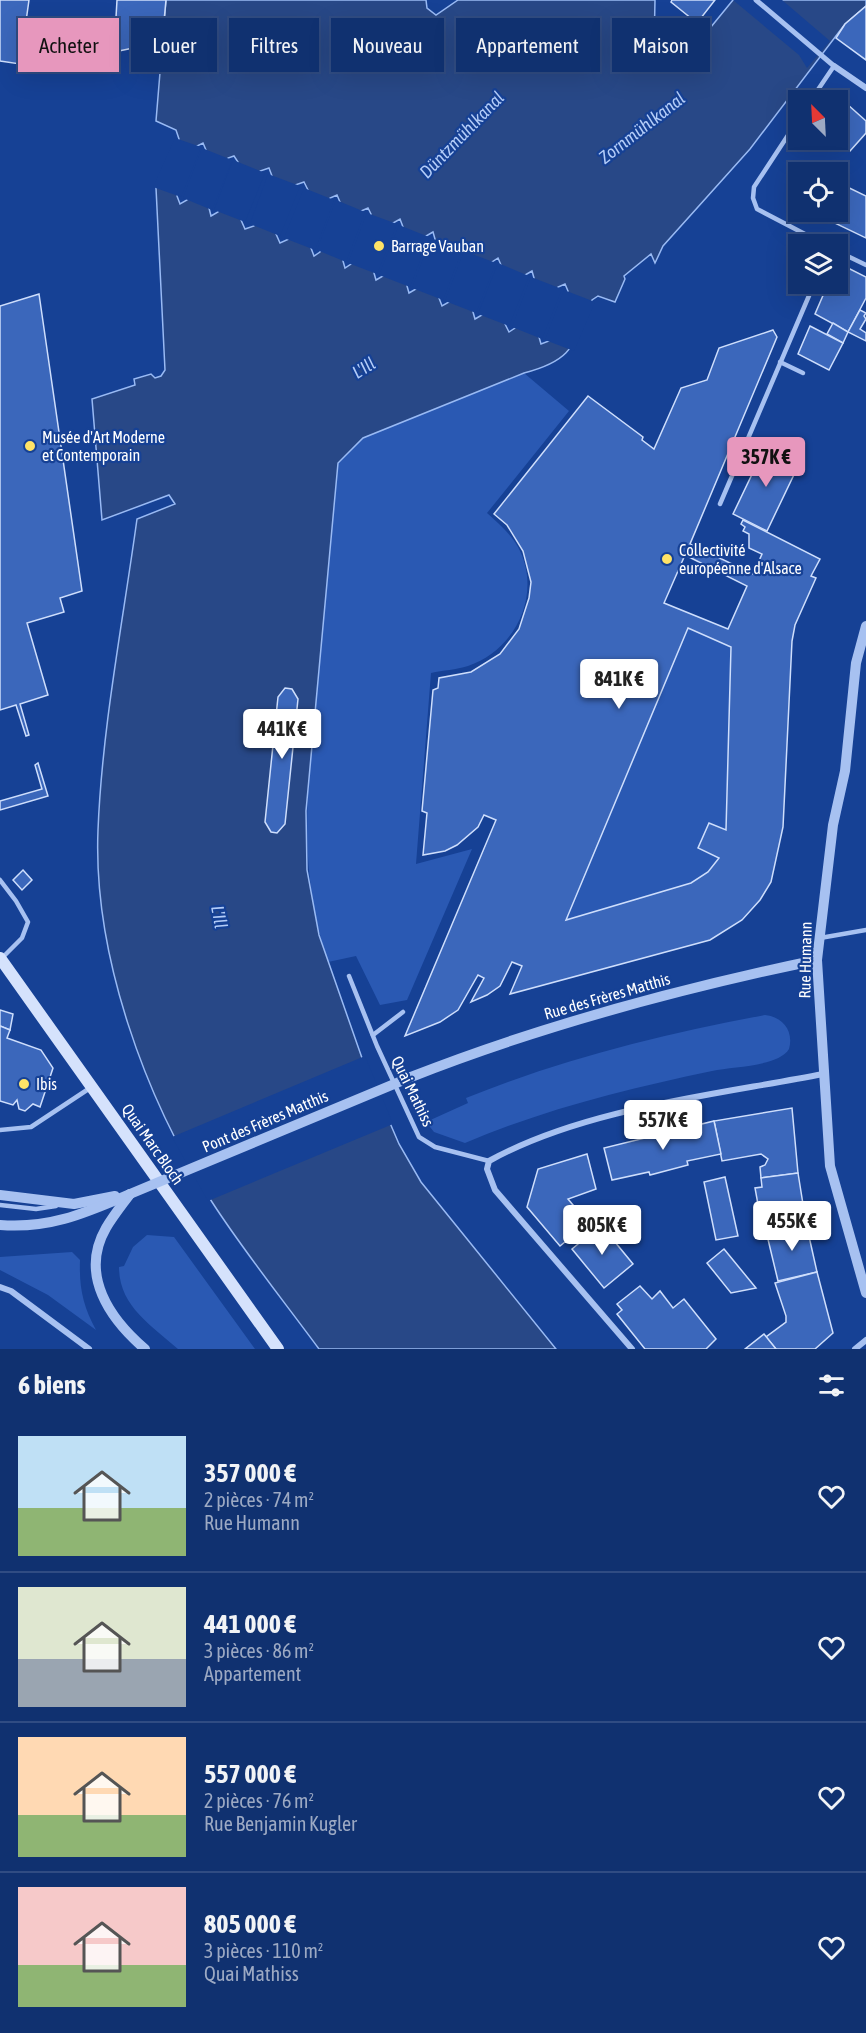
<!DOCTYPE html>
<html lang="fr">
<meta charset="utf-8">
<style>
:root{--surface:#103170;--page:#193975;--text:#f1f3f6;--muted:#9ca9c3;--line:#304c83;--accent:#e797bd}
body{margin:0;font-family:"Asap Condensed",sans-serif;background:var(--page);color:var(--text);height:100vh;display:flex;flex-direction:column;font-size:22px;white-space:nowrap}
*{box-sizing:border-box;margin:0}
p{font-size:20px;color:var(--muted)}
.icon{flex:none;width:33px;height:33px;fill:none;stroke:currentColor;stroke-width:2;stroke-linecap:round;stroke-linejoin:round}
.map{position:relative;height:1349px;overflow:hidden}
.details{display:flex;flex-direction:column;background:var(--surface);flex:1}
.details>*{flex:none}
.guide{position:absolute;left:18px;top:18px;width:831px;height:54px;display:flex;gap:12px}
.needle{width:39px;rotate:336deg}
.fabs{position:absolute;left:788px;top:90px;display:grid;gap:12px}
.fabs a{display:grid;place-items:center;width:60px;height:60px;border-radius:0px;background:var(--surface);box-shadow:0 6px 24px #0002,0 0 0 2px var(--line);font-size:30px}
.price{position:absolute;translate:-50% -51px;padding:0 14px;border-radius:6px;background:#fff;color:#222;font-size:20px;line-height:39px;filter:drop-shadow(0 2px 3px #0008)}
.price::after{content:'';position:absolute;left:50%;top:36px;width:18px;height:14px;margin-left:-9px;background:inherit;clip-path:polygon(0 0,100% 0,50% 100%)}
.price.selected{background:var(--accent);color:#111}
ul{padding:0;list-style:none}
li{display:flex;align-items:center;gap:18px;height:150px;padding:0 18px}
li+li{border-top:2px solid var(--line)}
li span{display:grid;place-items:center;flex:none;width:168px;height:120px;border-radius:0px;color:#555}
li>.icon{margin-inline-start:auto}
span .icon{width:72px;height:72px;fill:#fffc;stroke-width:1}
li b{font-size:26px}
h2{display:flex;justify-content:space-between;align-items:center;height:72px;padding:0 18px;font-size:26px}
.pill{padding:0 21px;border-radius:0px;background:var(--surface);box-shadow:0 6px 24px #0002,0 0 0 2px var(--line);font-size:21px;line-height:54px}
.pill.selected{background:var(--accent);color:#111}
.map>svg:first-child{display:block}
.green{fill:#2a59b3}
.water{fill:#284887;stroke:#99baf4;stroke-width:1.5;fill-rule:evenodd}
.pier{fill:#164195}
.building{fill:#3b67bb;stroke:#cedefc;stroke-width:1.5;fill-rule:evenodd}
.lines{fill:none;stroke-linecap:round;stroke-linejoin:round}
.service{stroke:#a7c1f1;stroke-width:4.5}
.pedestrian{stroke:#a7c1f1;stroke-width:5}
.minor{stroke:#a7c1f1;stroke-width:6}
.tertiary{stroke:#a7c1f1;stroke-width:10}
.secondary{stroke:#d5e2fc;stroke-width:12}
.tertiary-bridge{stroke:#a7c1f1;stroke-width:10}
.poi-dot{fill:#ffe367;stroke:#164195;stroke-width:2}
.labels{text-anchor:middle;stroke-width:4.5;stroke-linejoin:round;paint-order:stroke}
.poi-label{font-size:16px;fill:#fff;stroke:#164195;text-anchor:start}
.street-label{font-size:16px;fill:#fff;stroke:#164195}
.water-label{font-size:18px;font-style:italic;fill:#b3ccf8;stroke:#164195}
</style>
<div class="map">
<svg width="866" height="1349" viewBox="0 0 866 1349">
<rect width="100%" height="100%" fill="#164195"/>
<g class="green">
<path d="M524,373L569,411L487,513C498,523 511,534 518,547C543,593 516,650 468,666C456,670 443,670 431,673L416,864L472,849L407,1000L380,1005L356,956L328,962C296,864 308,784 317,684C324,610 331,536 338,462L363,438Z"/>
<polygon points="688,628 731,647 726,830 709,823 719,858 708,872 691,883 566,920"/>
<path d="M765,1015C783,1017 794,1031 789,1049C778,1067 733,1066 712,1071C627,1089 545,1109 465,1143L434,1132L426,1122L468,1103L466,1098C563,1059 662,1034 765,1015Z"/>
<path d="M147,1235L174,1237L255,1349H178C151,1325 119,1306 119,1267L124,1266L133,1247Z"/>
<path d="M72,1252L80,1260C79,1288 83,1306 96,1330L48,1295L0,1270V1257Z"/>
</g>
<path class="water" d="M166,0H426L427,8L436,15L458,0H655L654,49L706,33L733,0H866V6L845,24L750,149L663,246L655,263L651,254L624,276L625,279L615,302L598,296L592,300C573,345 574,360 524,373L363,438L338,463L306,811L307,870L319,935L362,1058L399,1144L421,1182L556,1349H319C283,1300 245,1253 212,1202C145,1099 93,954 98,830C102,728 123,621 137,519L175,504L169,495L102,520L92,399L135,385L134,379L151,374L155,378L161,376L165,370L156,188L179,139L176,130L156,121ZM203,143L206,150L187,200L180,204L177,196L197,146ZM234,156L238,162L218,212L211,216L209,208L228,158ZM269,168L272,176L254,226L245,229L241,220L260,171ZM304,182L308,190L289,239L280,243L276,234L295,185ZM337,195L340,202L320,252L314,256L311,248L330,198ZM368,208L371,214L351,264L345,268L343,261L361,211ZM400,219L403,227L383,276L376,280L374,273L393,223ZM433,232L435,239L416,289L409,293L407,286L426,236ZM466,245L468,252L449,302L442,306L439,298L458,249ZM498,258L501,265L482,315L475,319L473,312L492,262ZM532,271L534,278L515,328L509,332L505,324L525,275ZM565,284L568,291L549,341L541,344L539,337L558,287Z"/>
<g class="pier">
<polygon points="733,0 782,0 830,41 807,68 799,55"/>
<polygon points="175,138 201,147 181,197 153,187"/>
<polygon points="202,148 232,160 212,210 183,198"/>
<polygon points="233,160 265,173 245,222 214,210"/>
<polygon points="268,174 300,186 280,236 250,224"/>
<polygon points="304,188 334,200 315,250 284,238"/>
<polygon points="336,200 365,212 346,262 317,250"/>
<polygon points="367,213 397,224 377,274 348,263"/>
<polygon points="399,225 429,237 410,287 379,275"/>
<polygon points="431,238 462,250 443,300 412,288"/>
<polygon points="464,251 496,263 476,313 445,301"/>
<polygon points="498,263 529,276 509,326 478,314"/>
<polygon points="531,277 562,289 542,339 512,327"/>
<polygon points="564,290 595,302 574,351 545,340"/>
<polygon points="365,1056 393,1124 208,1201 172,1137"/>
</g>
<g class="building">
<polygon points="0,0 29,0 20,64 0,61"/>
<polygon points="117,0 166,0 162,42 114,52"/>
<polygon points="672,0 715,0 697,23 671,2"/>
<polygon points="866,6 866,60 836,38 845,24"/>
<polygon points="847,104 866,121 866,133 850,151 836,140 837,115"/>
<polygon points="837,182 866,196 866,238 812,212 837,212"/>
<polygon points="838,263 866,277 866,298 848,332 815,314 828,284 837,284"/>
<polygon points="39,294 82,591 60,598 64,612 27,623 48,695 20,704 29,735 26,736 16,705 0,710 0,306"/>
<polygon points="860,310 866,313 864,316 866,319 860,329 866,333 866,341 848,332"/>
<polygon points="833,323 848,332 843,343 827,334"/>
<polygon points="810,326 843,343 829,370 798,354"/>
<path d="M773,330L777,337L690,544L753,574L762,554L749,548V534L743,531L745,527L741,524L743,520L820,559L811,576L816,578L795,625L792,641L783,827L771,882L760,900L742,920L710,940L510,994L522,966L512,962L500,986L487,995L471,1002L484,978L478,975L458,1010L440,1022L405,1036L496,820L484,815L478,827L457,845L445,851L423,855L427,813L422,811L433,690L438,688L439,678L471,672L500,654L519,629L529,598L531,582L523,551L507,525L494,514L588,396L643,437L642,440L654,449L681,388L707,380L719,348ZM685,555L747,586L728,629L664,603ZM688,628L731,647L726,830L709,823L698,848L719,858L708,872L691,883L566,920Z"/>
<polygon points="766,445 800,462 767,531 733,514"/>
<polygon points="285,688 292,689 298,699 285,824 277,833 271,832 265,822 278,697"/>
<polygon points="38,763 48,796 0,810 0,801 42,789 35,765"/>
<polygon points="23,870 32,880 22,890 13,880"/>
<polygon points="0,1010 13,1014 10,1030 0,1026"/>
<polygon points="0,1026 10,1030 7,1038 41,1050 53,1068 40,1107 33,1104 25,1111 19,1109 17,1100 13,1105 0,1101"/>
<polygon points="792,1108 798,1173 761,1178 760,1167 765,1165 768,1159 761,1154 722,1161 714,1121"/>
<polygon points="714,1121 721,1154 687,1161 688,1165 650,1175 649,1172 612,1180 604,1148"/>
<polygon points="587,1154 596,1189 568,1199 588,1223 560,1246 527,1207 538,1169"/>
<polygon points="798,1173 806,1223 763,1232 755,1188 762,1187 761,1178"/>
<polygon points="725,1177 738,1236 716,1240 704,1182"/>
<polygon points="806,1223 817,1272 778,1281 766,1231"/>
<polygon points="601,1225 633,1264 604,1288 572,1249"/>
<polygon points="724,1249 756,1288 731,1293 707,1263"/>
<polygon points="817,1272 833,1333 815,1349 776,1349 766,1337 786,1322 786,1316 775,1283"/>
<polygon points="640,1286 652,1299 660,1291 673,1308 684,1299 716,1339 706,1349 645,1349 617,1314 622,1310 617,1304"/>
<polygon points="764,1334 776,1349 745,1349"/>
</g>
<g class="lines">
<g class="service">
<polyline points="811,100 834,66"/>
<polyline points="798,120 754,187 753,198 757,209 824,244"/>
<polyline points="837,251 866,265"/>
<polyline points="780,362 803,373"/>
<polyline points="720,504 814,284"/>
<polyline points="0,880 16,901 28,922 22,938 3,957"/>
<polyline points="820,938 866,930"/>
<polyline points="349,976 377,1046 419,1137 435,1147 489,1161"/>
<polyline points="373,1035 403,1012"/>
<polyline points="0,1130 31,1127 90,1088"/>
<polyline points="0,1205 36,1209 56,1206"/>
</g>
<polyline class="pedestrian" points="756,0 834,66"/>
<g class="minor">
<polyline points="834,66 866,88"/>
<polyline points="0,1287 11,1291 89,1349"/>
<path d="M632,1349L495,1190L487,1169L489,1161C585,1108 716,1095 823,1074"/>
<polyline points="855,1349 866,1340"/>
</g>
<g class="tertiary">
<polyline points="866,626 856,663 845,771 833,825 817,960 830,1166 866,1293"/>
<path d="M411,1077C543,1025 678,989 817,960"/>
<path d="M130,1194C122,1205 113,1216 106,1228C79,1275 110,1319 145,1349"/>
<polyline points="0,1195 74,1204 115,1196"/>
<path d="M0,1225C50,1229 85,1213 130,1194"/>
</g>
<polyline class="secondary" points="0,958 278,1349"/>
<polyline class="tertiary-bridge" points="130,1194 411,1077"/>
</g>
<g class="poi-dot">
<circle cx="379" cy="246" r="6"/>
<circle cx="30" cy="446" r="6"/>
<circle cx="667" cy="559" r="6"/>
<circle cx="24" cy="1084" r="6"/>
</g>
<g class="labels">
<g class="poi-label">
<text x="391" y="252">Barrage Vauban</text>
<text x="42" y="443">Musée d'Art Moderne<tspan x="42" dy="18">et Contemporain</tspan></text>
<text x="679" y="556">Collectivité<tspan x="679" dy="18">européenne d'Alsace</tspan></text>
<text x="36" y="1090">Ibis</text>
</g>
<g class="street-label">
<text transform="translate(805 960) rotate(-89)" y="6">Rue Humann</text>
<text transform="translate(607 996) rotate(-16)" y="6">Rue des Frères Matthis</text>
<text transform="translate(413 1091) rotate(64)" y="6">Quai Mathiss</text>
<text transform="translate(265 1121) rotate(-23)" y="6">Pont des Frères Matthis</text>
<text transform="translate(153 1144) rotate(55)" y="6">Quai Marc Bloch</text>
</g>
<g class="water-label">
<text transform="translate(642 128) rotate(-38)" y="6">Zornmühlkanal</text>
<text transform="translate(462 135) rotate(-46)" y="6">Düntzmühlkanal</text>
<text transform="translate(364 368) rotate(-32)" y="6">L'Ill</text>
<text transform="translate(219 917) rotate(80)" y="6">L'Ill</text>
</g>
</g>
</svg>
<div class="fabs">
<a><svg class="needle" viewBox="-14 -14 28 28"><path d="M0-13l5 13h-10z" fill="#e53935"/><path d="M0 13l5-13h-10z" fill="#9ca9c3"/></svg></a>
<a><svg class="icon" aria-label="locate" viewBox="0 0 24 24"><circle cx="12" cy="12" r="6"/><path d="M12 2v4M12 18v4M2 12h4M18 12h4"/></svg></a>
<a><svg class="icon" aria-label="layers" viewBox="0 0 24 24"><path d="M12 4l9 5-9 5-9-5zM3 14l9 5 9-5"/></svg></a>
</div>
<b class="price selected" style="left:766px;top:488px">357K €</b>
<b class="price" style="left:619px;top:710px">841K €</b>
<b class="price" style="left:282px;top:760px">441K €</b>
<b class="price" style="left:663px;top:1151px">557K €</b>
<b class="price" style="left:792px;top:1252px">455K €</b>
<b class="price" style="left:602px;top:1256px">805K €</b>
<div class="guide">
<a class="pill selected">Acheter</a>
<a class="pill">Louer</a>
<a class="pill">Filtres</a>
<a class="pill">Nouveau</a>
<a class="pill">Appartement</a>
<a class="pill">Maison</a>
</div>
</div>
<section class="details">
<h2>6 biens<svg class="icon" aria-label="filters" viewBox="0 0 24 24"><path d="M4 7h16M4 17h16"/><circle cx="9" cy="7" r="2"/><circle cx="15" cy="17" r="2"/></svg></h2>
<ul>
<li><span style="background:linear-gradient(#bfe0f5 60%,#8fb573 0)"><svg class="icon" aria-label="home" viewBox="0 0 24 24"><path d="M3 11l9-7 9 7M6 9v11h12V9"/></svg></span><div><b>357 000 €</b><p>2 pièces · 74 m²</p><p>Rue Humann</p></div><svg class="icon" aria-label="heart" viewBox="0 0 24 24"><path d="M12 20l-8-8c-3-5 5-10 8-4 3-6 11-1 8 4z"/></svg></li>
<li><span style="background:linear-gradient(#dfe7d0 60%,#9aa5b1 0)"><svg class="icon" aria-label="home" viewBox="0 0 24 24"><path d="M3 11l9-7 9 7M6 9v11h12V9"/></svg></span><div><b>441 000 €</b><p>3 pièces · 86 m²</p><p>Appartement</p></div><svg class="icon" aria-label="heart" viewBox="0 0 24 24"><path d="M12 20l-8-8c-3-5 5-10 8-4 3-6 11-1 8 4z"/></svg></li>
<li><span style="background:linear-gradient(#ffd9b3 65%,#8fb573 0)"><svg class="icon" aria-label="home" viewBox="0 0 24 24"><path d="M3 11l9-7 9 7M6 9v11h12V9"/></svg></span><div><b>557 000 €</b><p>2 pièces · 76 m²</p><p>Rue Benjamin Kugler</p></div><svg class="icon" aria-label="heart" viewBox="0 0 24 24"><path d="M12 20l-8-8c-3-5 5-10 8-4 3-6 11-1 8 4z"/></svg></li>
<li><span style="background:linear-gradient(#f6c9c9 65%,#8fb573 0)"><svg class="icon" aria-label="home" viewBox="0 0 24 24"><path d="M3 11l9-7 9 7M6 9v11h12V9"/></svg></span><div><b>805 000 €</b><p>3 pièces · 110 m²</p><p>Quai Mathiss</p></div><svg class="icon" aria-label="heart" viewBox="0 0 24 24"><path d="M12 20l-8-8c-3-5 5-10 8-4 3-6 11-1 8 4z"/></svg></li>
</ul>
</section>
